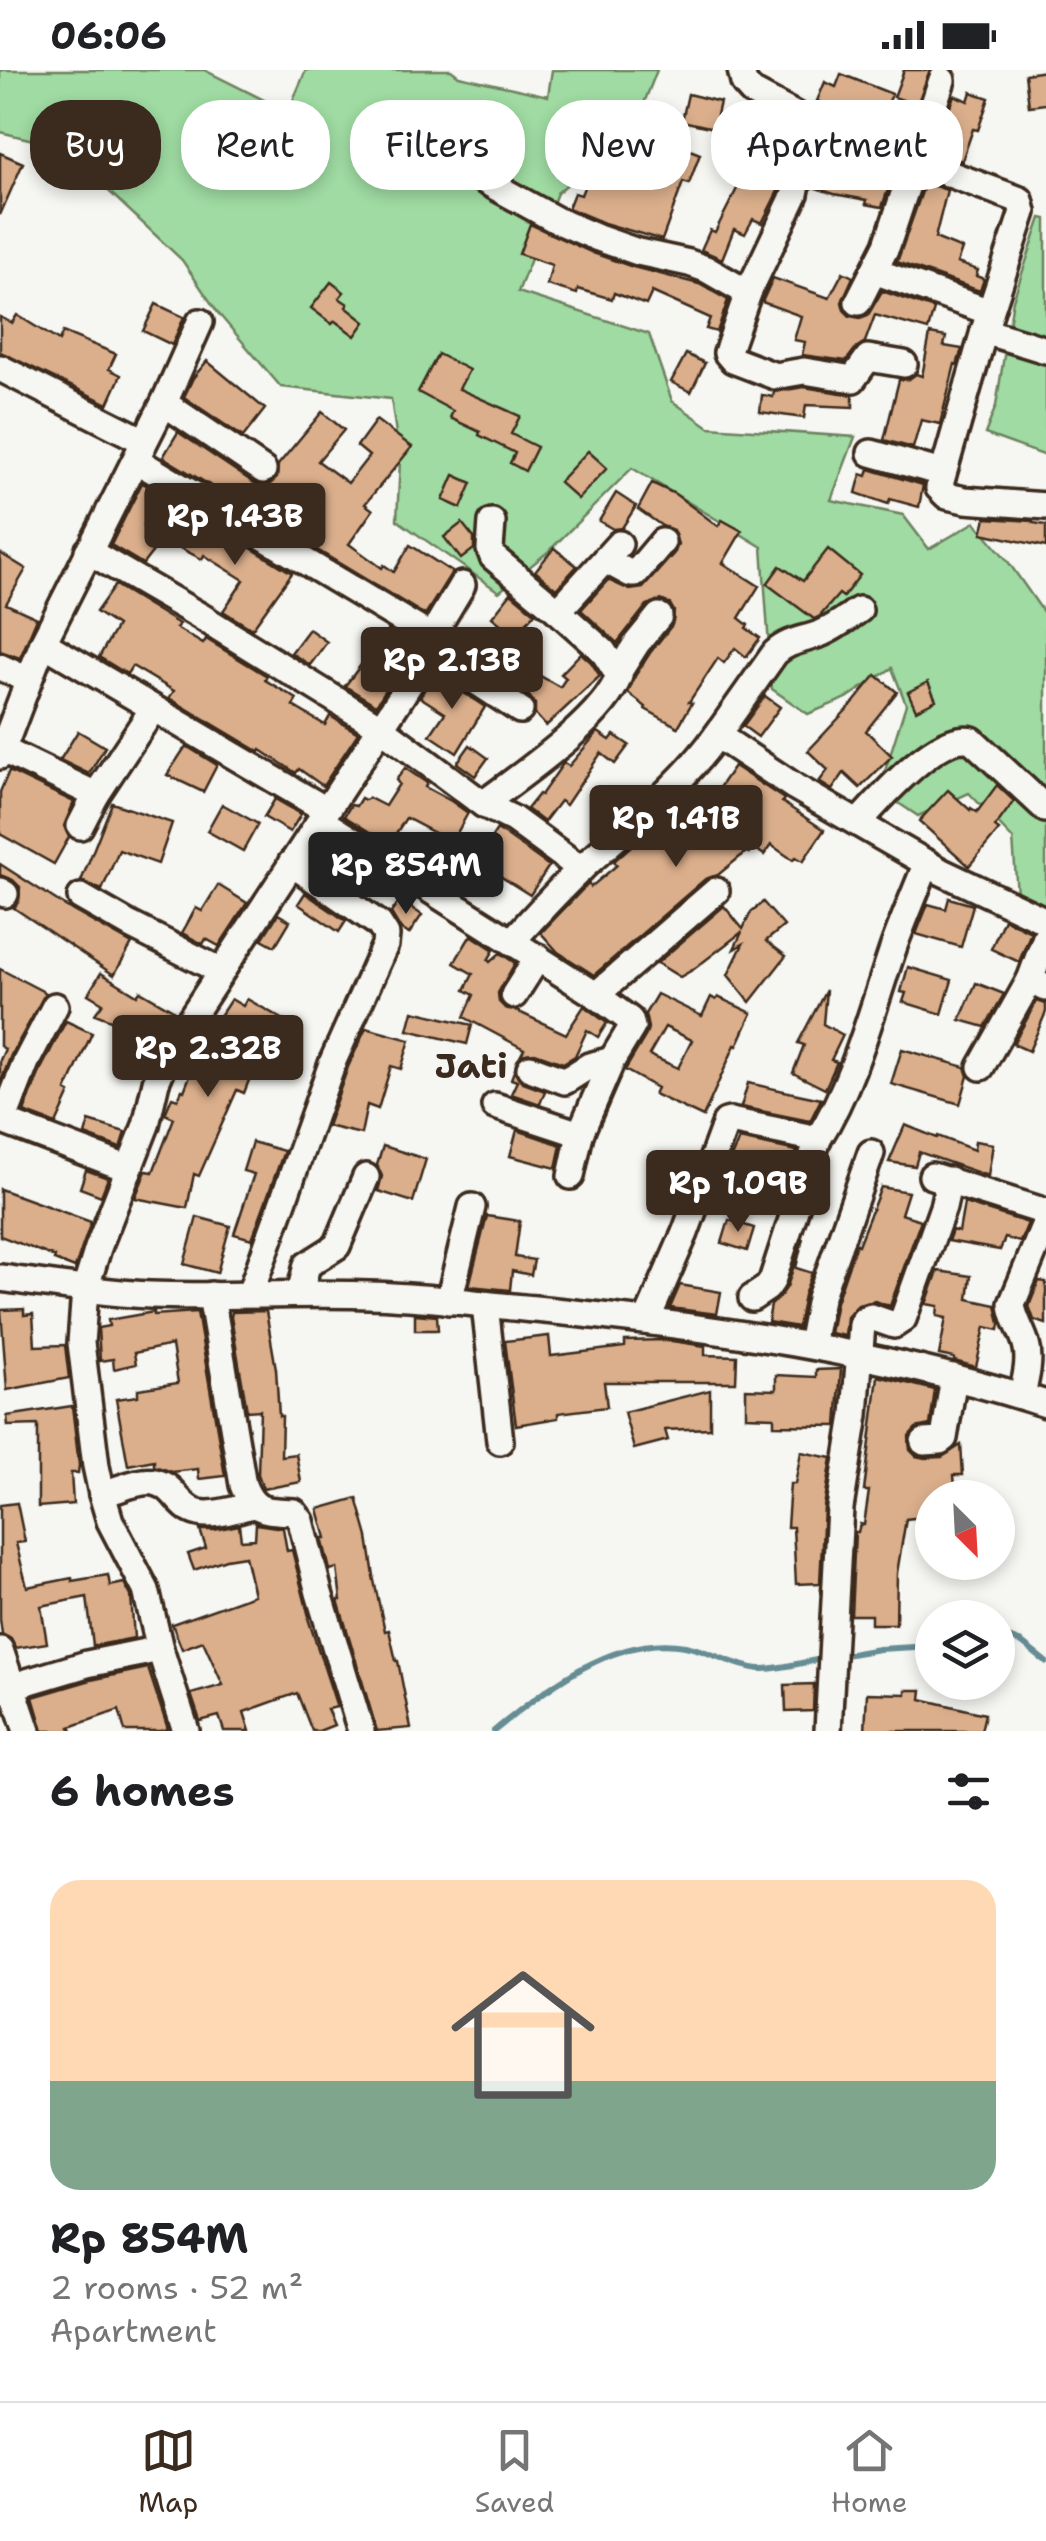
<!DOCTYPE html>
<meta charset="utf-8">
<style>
:root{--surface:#fff;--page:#f2f2f2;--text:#202124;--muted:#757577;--line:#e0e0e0;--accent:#3b2a1e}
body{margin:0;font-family:"Shantell Sans",sans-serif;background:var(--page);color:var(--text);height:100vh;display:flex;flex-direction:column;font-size:38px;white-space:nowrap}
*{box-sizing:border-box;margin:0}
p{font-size:32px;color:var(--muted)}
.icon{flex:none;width:55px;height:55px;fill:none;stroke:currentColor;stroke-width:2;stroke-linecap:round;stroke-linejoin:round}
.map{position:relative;height:1661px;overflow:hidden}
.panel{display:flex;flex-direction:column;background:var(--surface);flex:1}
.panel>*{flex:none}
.banner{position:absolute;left:30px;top:30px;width:988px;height:90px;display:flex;gap:20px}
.needle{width:65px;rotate:156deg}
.controls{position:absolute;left:915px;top:1410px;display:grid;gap:20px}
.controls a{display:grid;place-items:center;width:100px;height:100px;border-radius:50%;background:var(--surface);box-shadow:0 5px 15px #0003;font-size:50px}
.price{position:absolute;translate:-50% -85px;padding:0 22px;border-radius:10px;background:var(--accent);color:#fff;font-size:32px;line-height:65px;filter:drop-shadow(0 2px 5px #0008)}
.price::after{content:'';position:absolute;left:50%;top:60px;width:30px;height:22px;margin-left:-15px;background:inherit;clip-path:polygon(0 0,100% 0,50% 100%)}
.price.current{background:#222;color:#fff}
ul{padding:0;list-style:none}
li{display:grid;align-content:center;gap:20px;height:530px;padding:0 50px}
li+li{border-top:2px solid var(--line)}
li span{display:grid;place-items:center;height:310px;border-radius:30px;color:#555}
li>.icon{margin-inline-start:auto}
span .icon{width:180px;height:180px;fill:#fffc;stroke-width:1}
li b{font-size:42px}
h2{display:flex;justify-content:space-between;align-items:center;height:120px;padding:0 50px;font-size:42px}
.pill{padding:0 35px;border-radius:40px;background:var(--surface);box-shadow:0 5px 15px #0003;font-size:35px;line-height:90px}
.pill.current{background:var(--accent);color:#fff}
.status{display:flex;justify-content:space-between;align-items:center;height:70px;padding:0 50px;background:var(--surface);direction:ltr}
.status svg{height:28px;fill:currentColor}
.tabs{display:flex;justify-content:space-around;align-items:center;height:140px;border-top:2px solid var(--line);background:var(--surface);font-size:28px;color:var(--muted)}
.tabs a{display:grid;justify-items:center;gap:5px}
.tabs .current{color:var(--accent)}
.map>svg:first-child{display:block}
.green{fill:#9fdba2;stroke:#6d8260;stroke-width:2.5}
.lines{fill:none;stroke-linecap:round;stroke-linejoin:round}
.stream{stroke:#668c94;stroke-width:6}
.building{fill:#dbaf8c;stroke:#3b2a1e;stroke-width:2.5;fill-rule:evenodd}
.minor-casing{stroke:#3b2a1e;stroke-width:32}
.minor{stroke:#f6f6f2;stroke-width:25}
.labels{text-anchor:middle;stroke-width:10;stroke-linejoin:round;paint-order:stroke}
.quarter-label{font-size:35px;font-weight:bold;fill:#3b2a1e;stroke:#f6f6f2}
</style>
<div class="status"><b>06:06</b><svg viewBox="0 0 49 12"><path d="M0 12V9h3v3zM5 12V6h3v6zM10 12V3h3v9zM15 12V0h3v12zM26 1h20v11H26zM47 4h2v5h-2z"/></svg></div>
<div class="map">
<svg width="1046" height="1661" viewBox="0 0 1046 1661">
<rect width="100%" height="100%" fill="#f6f6f2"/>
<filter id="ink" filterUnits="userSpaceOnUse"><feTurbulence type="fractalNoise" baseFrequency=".01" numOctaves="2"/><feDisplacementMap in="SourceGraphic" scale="20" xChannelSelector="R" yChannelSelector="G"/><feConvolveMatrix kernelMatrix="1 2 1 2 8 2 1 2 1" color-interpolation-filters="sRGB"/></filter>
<g filter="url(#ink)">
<g class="green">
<polygon points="0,0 204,0 288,42 306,0 451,0 459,6 548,26 552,0 657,0 635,56 557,123 518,222 649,264 672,331 709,357 855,367 831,430 903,445 929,479 975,452 1007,490 1046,546 1046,838 1017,824 1013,769 969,723 918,746 879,720 906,634 892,598 847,628 808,644 772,619 762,477 632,398 549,481 499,522 397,450 400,391 391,329 281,317 218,243 182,190 62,77 0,62"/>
<polygon points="1041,148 1046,149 1046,386 985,364 996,336 1013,230"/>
</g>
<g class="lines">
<g class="stream">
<polyline points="998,1564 1022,1573 1046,1592"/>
<polyline points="839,1586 879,1579 932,1576"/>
<path d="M494,1661C544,1620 615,1563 685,1576C710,1581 733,1596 759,1599C778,1600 807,1591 827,1588"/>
</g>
</g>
<g class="building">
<polygon points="904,0 930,0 917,35 894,27"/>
<polygon points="1046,1 1046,34 1029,36 1025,4"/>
<polygon points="841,4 892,24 878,59 823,38 825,34 817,31 825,12 836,17"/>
<polygon points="971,22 989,28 978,60 973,59 962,91 935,81 954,25 968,31"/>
<polygon points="688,24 720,32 714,58 682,51"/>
<polygon points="461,27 488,40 469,81 441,68"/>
<polygon points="768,59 788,62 780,117 762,153 753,149 745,164 734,159 722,189 701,180 710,160 715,162 743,107 758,114"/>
<polygon points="625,73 659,89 663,80 682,87 685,78 700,84 689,114 683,112 662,170 604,153 568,138 574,123 581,125 588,107 605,114"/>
<polygon points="820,73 840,81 839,84 855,87 854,95 894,102 882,137 866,134 867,130 834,124 813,117"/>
<polygon points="0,83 23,93 0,145"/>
<polygon points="925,113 947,120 935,168 962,179 957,193 978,200 976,206 984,209 980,221 897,192"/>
<polygon points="530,154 593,183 633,197 699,214 728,230 717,262 706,259 710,248 652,222 646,235 614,223 612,229 578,219 577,224 547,215 552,195 519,184"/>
<polygon points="843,202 853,207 842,232 844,240 850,246 860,248 868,245 882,221 934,239 928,260 875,245 865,272 856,278 846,291 802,285 805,272 794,270 801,246 762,232 773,208 829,228"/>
<polygon points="331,212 344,222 339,228 348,234 346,237 365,252 355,266 335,251 332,254 311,238"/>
<polygon points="156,234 184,247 172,275 143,261"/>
<polygon points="17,245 59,271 63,262 116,284 109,299 121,305 108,334 0,282 0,247 12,253"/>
<polygon points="930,264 946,267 944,276 962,279 957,295 955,294 940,354 921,350 913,378 884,370 899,310 909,309 916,304 922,306"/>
<polygon points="438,284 469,300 459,319 520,346 511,364 537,377 525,401 510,393 515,383 479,365 480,362 450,348 453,341 418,322"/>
<polygon points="686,284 705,293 691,322 671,312"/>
<polygon points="207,291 265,339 243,367 184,327 193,308"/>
<polygon points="804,317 853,325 853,337 806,335 804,348 760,342 762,325 773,327 774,322"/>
<polygon points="322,342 344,360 318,391 348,413 369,386 357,376 376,350 412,377 365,434 373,440 349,474 382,498 384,495 394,502 410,475 452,502 425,545 163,387 178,362 254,413 261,416 269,415 277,408 278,395"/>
<polygon points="588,381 607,398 578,429 559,412"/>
<polygon points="869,399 923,415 919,437 890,429 888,434 856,423 861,404 867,406"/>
<polygon points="454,405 472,413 461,438 443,430"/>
<polygon points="142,413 152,418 146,427 154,431 143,456 164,467 143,494 111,475"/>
<polygon points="652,413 675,424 718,456 722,450 742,461 723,493 759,516 739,548 748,555 746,558 760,568 746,587 735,578 724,593 718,588 689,632 692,633 678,657 645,639 646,637 628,623 635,606 650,583 672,555 674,541 670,534 661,530 647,535 617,573 581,540 608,510 630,520 643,518 675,482 678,474 673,460 662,456 638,439"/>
<polygon points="616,423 636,436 622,458 613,459 599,451"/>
<polygon points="192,447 228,468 230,465 292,503 252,559 223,541 244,510 204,485 202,489 166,471 179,453 186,454"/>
<polygon points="986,448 1033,451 1033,453 1046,455 1046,477 982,463"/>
<polygon points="462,453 474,468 474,479 461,489 444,467"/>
<polygon points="554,478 577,496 556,519 535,501"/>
<polygon points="828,479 860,505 843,527 839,524 820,546 814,549 767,514 780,496 803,511"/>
<polygon points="0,483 26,499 6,534 37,548 20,588 0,581"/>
<polygon points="115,515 179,554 176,558 203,574 206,569 267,606 265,610 297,629 293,636 325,655 330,646 358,663 323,716 299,699 296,703 261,680 260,682 169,628 174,621 132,596 127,604 99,587 117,556 96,542"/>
<polygon points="511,523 535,543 515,566 492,547"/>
<polygon points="455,558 560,617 566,608 561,604 581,583 591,592 600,606 546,656 535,644 535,634 529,626 447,572"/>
<polygon points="309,559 327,572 310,595 291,583"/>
<polygon points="388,560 411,574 403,593 376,635 345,616 367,587 369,589"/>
<polygon points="434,603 485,637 457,683 430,665 445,643 420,627"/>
<polygon points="876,605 897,622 866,661 892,686 860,718 844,703 832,720 819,712 828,700 808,681 854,632"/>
<polygon points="928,612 936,630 916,640 908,622"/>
<polygon points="765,626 780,637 758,667 743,656"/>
<polygon points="78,661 105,677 89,704 60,690"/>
<polygon points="598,662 610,670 614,665 629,675 615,694 601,683 566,735 560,731 544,752 527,739 539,724 541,725 562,695 564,693 569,696"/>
<polygon points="470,675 488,688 475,706 457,693"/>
<polygon points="186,676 217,695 203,722 167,705"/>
<polygon points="734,696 784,729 782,732 824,760 803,791 796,787 793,790 771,775 764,785 753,777 749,783 746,782 718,805 705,809 594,905 558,882 541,863 585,817 589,814 591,817 617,795 614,791 657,753 684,777 694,777 701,773 705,759 698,748"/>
<polygon points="405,698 427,713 425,717 451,731 468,743 452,772 406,748 389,774 344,746 351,735 356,736 361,728 365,730 369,728 385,736 399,714 396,710"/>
<polygon points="9,701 74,732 64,756 69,767 54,794 0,764 0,722"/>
<polygon points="997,715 1014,731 995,757 999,760 969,796 919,751 948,720 970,740 971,738 977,742"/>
<polygon points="275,729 301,744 290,762 264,747"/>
<polygon points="112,733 172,753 158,794 119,780 102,820 81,811"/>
<polygon points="222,734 258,754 243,781 207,761"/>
<polygon points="497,759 549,796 530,825 476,791"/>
<polygon points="0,794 73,841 132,874 114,905 14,838 19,831 20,817 13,810 0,805"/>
<polygon points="218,815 247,833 219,876 206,869 203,874 182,863 196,838 202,841"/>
<polygon points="305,823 346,851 339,862 298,834"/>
<polygon points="949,828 973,835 961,877 916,864 928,834 946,839"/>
<polygon points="400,830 422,845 409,864 400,858 391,843"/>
<polygon points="763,832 784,856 766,871 786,886 750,932 728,905 743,874 734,879 742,862 694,899 680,907 657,893 724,836 743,859 751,842"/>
<polygon points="278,844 290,851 275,876 262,869"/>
<polygon points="1004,849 1031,862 1019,892 991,879"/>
<polygon points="471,865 494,880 488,890 490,892 500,883 515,893 498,923 499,932 505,938 517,941 566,964 584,936 607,953 598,967 587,960 575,986 563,993 535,983 521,985 524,979 464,947 474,925 465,920 473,904 454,893"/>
<polygon points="908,897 952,910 942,944 903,932 906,923 901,922"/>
<polygon points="0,899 46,923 11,985 0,1014 0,990 5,979 0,976"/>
<polygon points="101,903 137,925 140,921 173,940 152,976 145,997 132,987 129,990 112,979 121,954 95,944 103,933 88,924"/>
<polygon points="976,913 1004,924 985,957 960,950"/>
<polygon points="826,920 823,954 843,965 831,990 837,992 825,1019 793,1003 804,975 798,973"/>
<path d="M657,924L702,946L711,927L716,930L718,927L752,943L737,976L735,975L703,1047L654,1024L657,1018L625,1000L646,965L648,958L645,944ZM665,957L692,970L678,998L649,985Z"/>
<polygon points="231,929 243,936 247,929 284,950 274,968 267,964 244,1023 237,1020 199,1106 194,1104 187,1138 135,1128 146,1101 153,1102 174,1048 165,1044 172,1027 178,1029 182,1020 184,1021 203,972"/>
<polygon points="1037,931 1046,934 1046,942 1029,981 1013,974"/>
<polygon points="413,941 472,955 467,974 408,960"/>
<polygon points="66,951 92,963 66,1021 70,1023 56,1054 24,1042 41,999"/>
<polygon points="366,958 410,970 401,999 391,996 378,1039 367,1035 361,1064 327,1056 348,997"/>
<polygon points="902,979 965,997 968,1006 960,1034 891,1014"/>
<polygon points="514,1001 523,1013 545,1021 540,1034 511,1024 517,1011 511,1009"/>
<polygon points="748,1013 793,1023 821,1029 810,1051 741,1037"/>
<polygon points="89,1051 125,1062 120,1078 85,1065"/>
<polygon points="905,1055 937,1068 938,1066 974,1080 975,1071 993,1074 988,1106 919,1082 915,1096 889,1092"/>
<polygon points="517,1060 561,1075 556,1098 510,1086"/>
<polygon points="739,1069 797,1081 789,1106 769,1099 767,1104 729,1092"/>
<polygon points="252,1072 284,1081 252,1169 234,1164 254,1104 243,1101"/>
<polygon points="383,1076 426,1089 413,1132 378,1121 382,1106 377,1095"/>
<polygon points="86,1100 108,1108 101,1126 80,1118"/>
<polygon points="881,1117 908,1122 901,1144 921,1150 890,1236 875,1231 858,1235 847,1247 845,1266 830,1263 836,1232 856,1174 858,1175"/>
<polygon points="0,1119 91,1152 75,1198 54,1190 55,1187 0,1166"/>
<polygon points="964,1133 1028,1153 1020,1172 1005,1168 1000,1180 948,1171 952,1160 959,1162"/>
<polygon points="487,1146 520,1151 515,1187 534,1190 531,1205 512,1201 510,1220 469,1216"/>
<polygon points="197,1147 230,1156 217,1203 184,1194"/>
<polygon points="729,1150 754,1158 747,1181 722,1173"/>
<polygon points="803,1168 796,1198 812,1203 804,1225 798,1257 768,1252 771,1235 780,1227 787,1217"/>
<polygon points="938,1201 971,1206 968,1229 996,1235 1000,1254 999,1260 985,1257 976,1297 954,1291 954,1288 939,1285 946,1248 937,1246 938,1236 926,1234"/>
<polygon points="1039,1211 1046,1212 1046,1254 1034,1250 1029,1236"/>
<polygon points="680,1215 721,1222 717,1244 670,1238"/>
<polygon points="24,1239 24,1245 33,1244 35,1276 65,1275 69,1308 7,1320 1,1240"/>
<polygon points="266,1241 276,1299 279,1346 282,1346 281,1386 296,1384 301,1412 263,1419 258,1404 260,1340 247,1341 231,1247 232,1242"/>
<polygon points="154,1242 154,1245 197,1242 225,1406 199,1409 198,1399 172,1402 154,1396 154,1390 128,1395 116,1329 138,1326 138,1319 178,1313 172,1275 134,1283 136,1294 114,1299 113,1289 100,1291 98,1258 109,1256 108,1250"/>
<polygon points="415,1244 437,1246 438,1260 415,1260"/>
<polygon points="549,1266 551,1286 625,1277 625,1271 665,1270 705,1276 705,1285 737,1286 736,1312 604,1312 607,1337 558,1343 558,1348 516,1355 505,1271"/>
<polygon points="841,1299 837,1356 774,1355 774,1347 746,1346 746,1319 776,1320 776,1305 816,1307 816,1300"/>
<polygon points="878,1306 935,1320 930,1355 916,1358 909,1366 910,1380 916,1386 925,1388 942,1387 961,1375 963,1405 954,1405 956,1428 932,1428 932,1446 906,1449 897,1503 896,1554 871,1554 871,1545 851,1545 855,1462 858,1462 860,1454 864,1455 869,1421 864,1421"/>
<polygon points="710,1320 710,1358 665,1360 668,1370 634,1379 624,1342"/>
<polygon points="72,1336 79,1395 78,1403 71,1403 73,1434 38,1437 38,1355 8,1356 7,1346"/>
<polygon points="801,1382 832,1388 824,1437 820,1513 796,1514 793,1457 787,1457 790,1414 795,1414"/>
<polygon points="357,1428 368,1467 374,1506 373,1506 385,1561 389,1560 396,1591 398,1591 411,1658 377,1661 338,1530 341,1530 337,1498 330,1500 322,1468 326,1468 318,1439"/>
<polygon points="17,1433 25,1472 16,1473 27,1517 72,1508 72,1511 108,1505 110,1516 124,1513 131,1526 134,1568 93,1576 87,1527 41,1536 47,1573 16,1578 11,1569 2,1564 0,1549 0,1435"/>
<polygon points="256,1454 283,1458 287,1481 292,1480 309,1547 308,1548 337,1637 327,1639 334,1655 319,1661 312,1661 297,1623 244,1642 250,1661 224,1661 219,1646 200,1651 191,1624 223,1615 203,1571 182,1579 172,1554 254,1525 245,1486 226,1489 194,1500 188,1484 206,1478 200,1460 214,1460 239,1455 241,1470 255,1469"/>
<polygon points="148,1598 168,1659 160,1661 125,1661 119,1640 70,1657 72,1661 43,1661 33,1627 91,1610"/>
<polygon points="814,1614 813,1641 786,1642 785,1615"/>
<polygon points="906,1620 922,1620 921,1629 985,1644 981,1661 865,1661 867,1623 906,1624"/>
</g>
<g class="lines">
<defs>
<g id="minor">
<polyline points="741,0 744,13 752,22 806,51 1020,130 1023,142 984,261"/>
<polyline points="476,106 556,150 598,168 638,182 689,193 706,199 748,223 795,124 802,89 806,51"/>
<polyline points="874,201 990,242"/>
<polyline points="748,223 727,283 733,290 775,306 804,301 853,309 868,288 904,294"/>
<polyline points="858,232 887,175 942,10"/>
<polyline points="1046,280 984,261 939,418 947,426 965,430 1046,436"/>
<polyline points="0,298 144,371"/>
<polyline points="164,333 263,400"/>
<polyline points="871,383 942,403"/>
<polyline points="136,390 431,567"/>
<polyline points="492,452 490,479 493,487 558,541"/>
<polyline points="88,481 200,546 380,657 483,734 513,749 581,799"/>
<polyline points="605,490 631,504 635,504 662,472"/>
<polyline points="43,573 326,740"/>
<polyline points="427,579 520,640"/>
<polyline points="0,597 28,610"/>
<polyline points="618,603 637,573 659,546"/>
<path d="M717,665L775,583C789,570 805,570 822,563C836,557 847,548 859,540"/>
<polyline points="3,680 96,725"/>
<polyline points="0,686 43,573 164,333 200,252"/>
<polyline points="659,732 689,762"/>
<path d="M483,734C520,706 604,649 619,606L603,581L558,541L619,474"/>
<polyline points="320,750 596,925 630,950 632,957 612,990 580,1064 495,1036"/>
<path d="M858,753C880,729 938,661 972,670L1046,739"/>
<polyline points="80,756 96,725 153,639"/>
<polyline points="0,821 5,824"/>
<polyline points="81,827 130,855 221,901"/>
<path d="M512,871C535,846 558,820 583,797C630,754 679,718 717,665L795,717L942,802L1046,851"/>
<polyline points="1030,910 1046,867"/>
<polyline points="514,925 538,887"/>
<polyline points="596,925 716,821"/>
<polyline points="981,997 1030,910 1046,918"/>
<polyline points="530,998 565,1011 589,996 612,990"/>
<polyline points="0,1050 129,1099"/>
<polyline points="3,1051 26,992 55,936"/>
<polyline points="571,1106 580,1064"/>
<polyline points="932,1106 1046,1142"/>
<path d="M0,1208C50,1214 100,1223 150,1225C231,1228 311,1221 392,1226C439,1228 487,1235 535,1239C708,1256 880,1281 1046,1334"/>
<polyline points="300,1223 307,1195 337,1176 366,1107"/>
<polyline points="250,1224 333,991 385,875 386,865 379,854 291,793"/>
<path d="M211,1225L243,1415C254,1444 267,1440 294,1442L301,1451L319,1523L361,1661"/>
<path d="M752,1228L767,1218L772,1211L818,1069C855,1010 872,939 895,873C905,846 916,820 927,793"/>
<polyline points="449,1231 472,1137"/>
<polyline points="485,1235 500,1371"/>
<polyline points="647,1250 685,1163 726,1052 730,1051 818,1069"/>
<polyline points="811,1275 820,1228 871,1083"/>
<path d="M1022,1326C1025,1310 1031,1291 1026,1274C1022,1260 1013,1248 1012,1234L1046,1152"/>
<polyline points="924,1372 940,1371 944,1368 954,1307"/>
<path d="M102,1424C129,1417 154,1400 174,1424C181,1432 188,1441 199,1443C215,1447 238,1438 254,1435"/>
<polyline points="0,1580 27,1661"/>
<polyline points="0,1620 87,1594 160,1579"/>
<polyline points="186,1661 160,1579 146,1520 110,1451 102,1424 96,1396 81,1273 85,1220 98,1178 146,1055 156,1012 170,980 399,630 418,600 431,567 462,515"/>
<polyline points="828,1661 840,1438 855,1345 862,1254 864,1250 871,1247 894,1255 903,1249 943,1137 949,1110"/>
</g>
</defs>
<use href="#minor" class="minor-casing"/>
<use href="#minor" class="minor"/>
</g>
</g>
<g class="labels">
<g class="quarter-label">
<text x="471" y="1008">Jati</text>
</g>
</g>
</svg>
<div class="controls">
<a><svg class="needle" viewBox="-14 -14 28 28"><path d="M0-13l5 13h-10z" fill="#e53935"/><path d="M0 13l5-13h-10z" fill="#757577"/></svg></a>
<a><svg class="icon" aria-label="layers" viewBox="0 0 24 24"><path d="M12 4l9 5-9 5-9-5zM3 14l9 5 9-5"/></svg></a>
</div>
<b class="price" style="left:235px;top:498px">Rp 1.43B</b>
<b class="price" style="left:452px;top:642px">Rp 2.13B</b>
<b class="price" style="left:676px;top:800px">Rp 1.41B</b>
<b class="price current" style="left:406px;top:847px">Rp 854M</b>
<b class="price" style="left:208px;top:1030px">Rp 2.32B</b>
<b class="price" style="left:738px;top:1165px">Rp 1.09B</b>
<div class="banner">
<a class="pill current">Buy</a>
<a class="pill">Rent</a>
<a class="pill">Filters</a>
<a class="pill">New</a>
<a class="pill">Apartment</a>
</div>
</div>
<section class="panel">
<h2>6 homes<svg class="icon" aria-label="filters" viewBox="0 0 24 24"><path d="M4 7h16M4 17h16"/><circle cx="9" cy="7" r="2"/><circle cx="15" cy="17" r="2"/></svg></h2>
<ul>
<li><span style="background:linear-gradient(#ffd9b3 65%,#7fa58c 0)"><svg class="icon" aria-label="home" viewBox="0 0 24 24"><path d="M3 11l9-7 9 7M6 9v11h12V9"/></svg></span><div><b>Rp 854M</b><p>2 rooms · 52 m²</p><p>Apartment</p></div></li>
</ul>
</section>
<nav class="tabs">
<a class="current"><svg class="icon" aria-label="map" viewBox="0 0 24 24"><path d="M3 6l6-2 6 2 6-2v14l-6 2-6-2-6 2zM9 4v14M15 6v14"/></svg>Map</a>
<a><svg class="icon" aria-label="saved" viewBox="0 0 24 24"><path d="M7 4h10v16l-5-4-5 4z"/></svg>Saved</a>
<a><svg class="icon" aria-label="home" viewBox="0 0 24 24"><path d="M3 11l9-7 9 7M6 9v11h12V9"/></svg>Home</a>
</nav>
